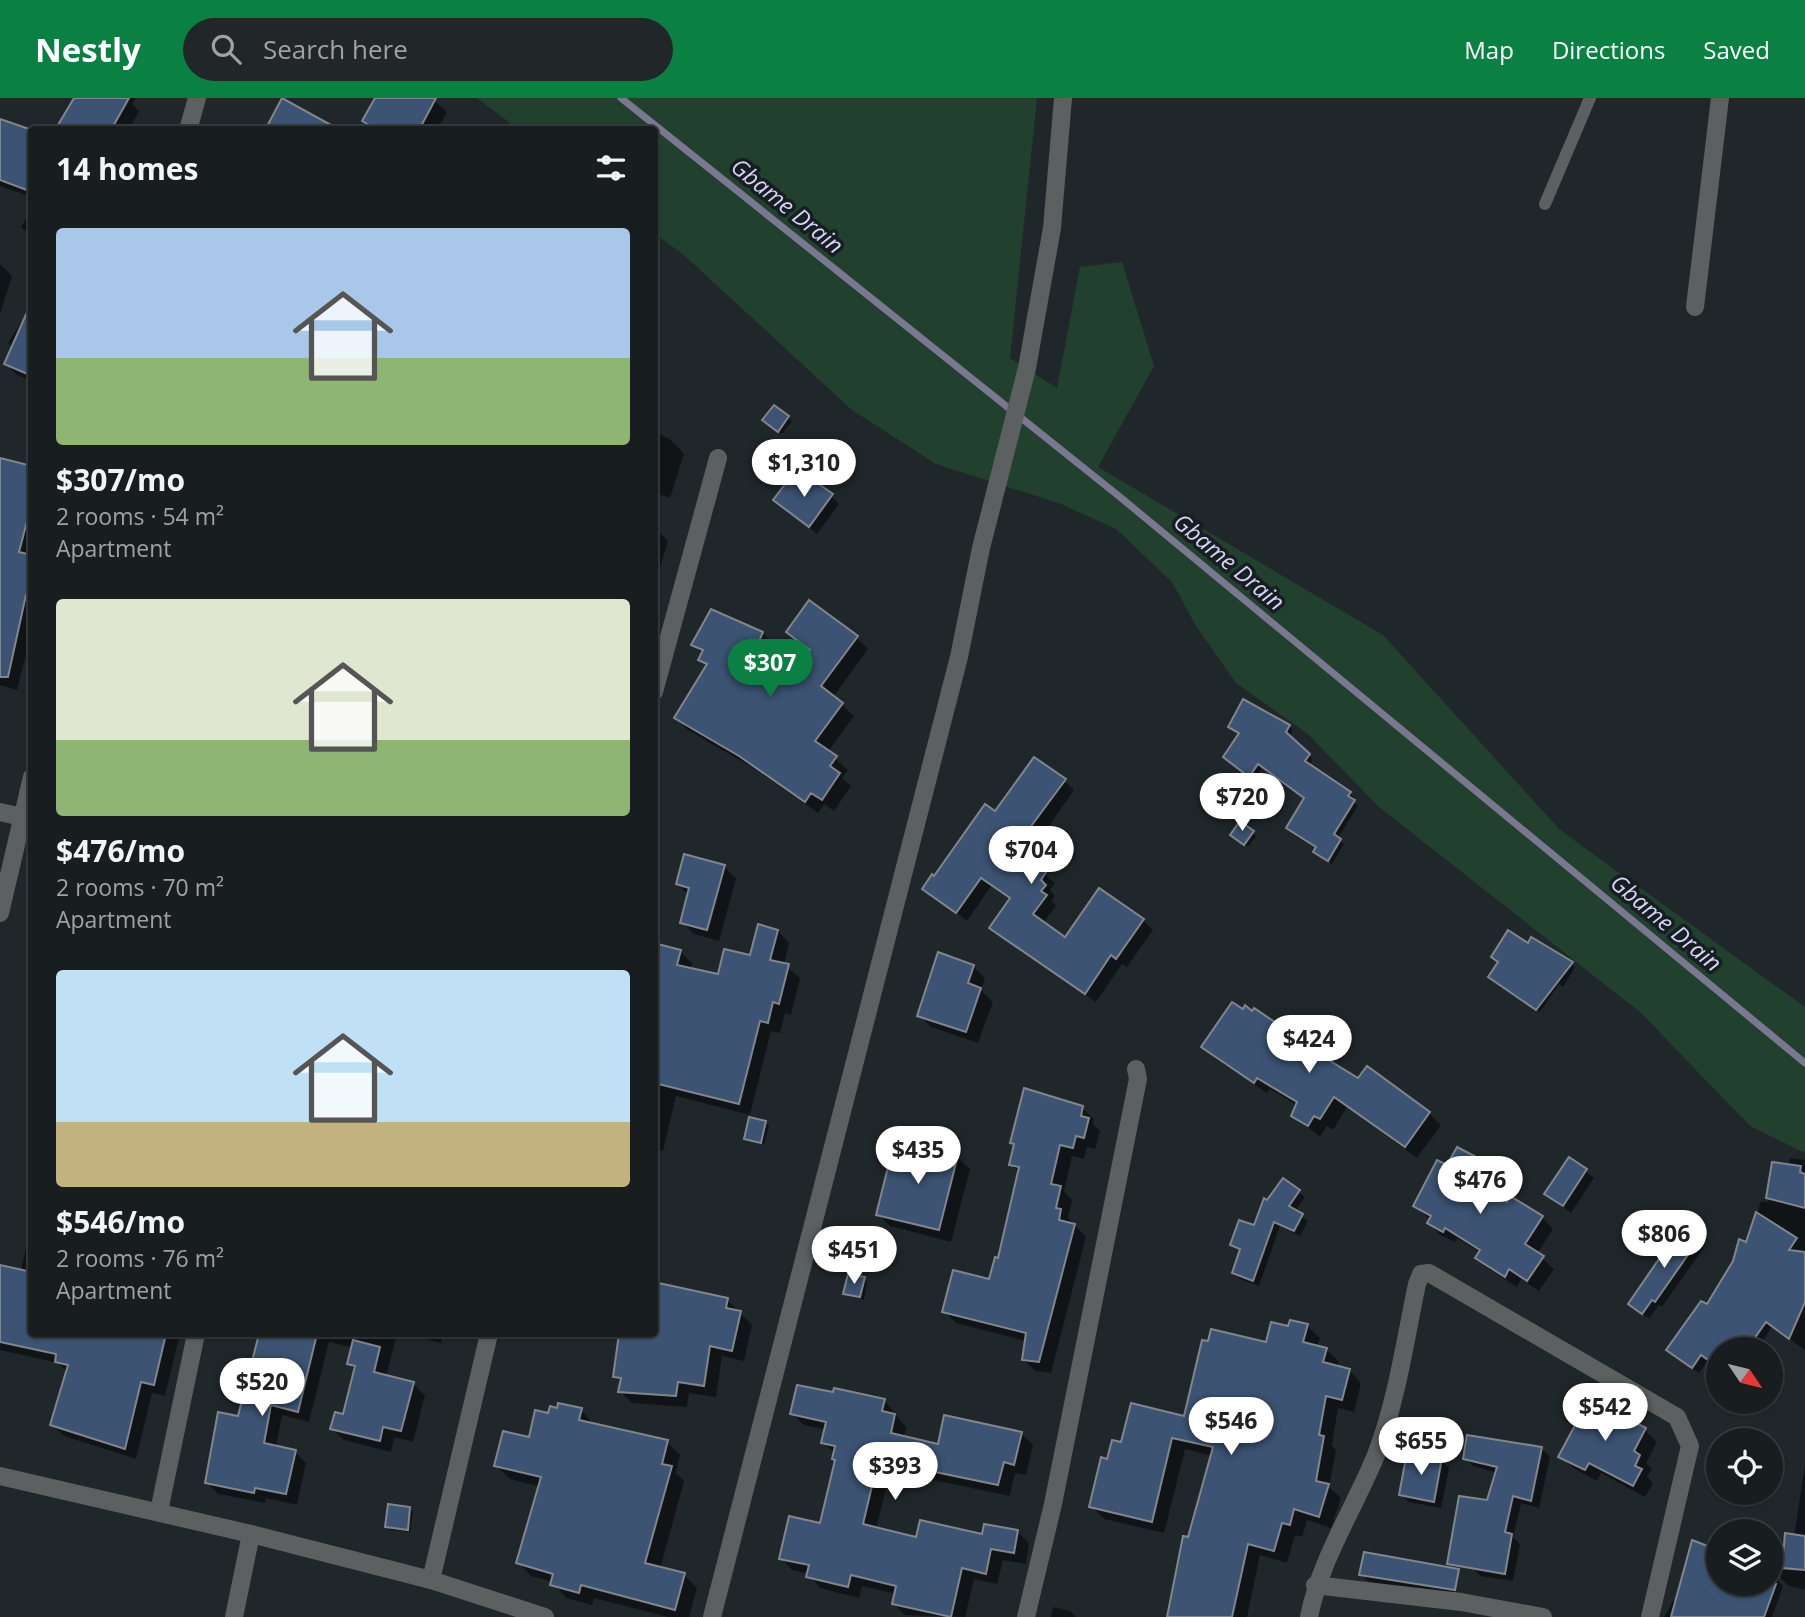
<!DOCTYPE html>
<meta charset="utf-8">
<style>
:root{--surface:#181d20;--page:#212629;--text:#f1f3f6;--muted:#9fa2a5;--line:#363b3e;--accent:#0b8043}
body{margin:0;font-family:"Open Sans",sans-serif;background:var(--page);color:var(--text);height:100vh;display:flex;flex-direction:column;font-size:26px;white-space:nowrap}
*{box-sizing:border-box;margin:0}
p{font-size:23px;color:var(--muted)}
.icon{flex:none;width:38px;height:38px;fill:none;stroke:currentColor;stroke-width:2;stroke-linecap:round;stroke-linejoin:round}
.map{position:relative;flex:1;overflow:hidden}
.side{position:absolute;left:28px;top:28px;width:630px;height:1211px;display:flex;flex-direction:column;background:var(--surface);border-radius:7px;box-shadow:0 2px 5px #0004,0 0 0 2px var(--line)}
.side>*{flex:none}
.needle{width:46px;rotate:125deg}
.controls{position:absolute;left:1706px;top:1239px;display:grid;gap:14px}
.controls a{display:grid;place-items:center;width:77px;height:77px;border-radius:50%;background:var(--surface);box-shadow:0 2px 5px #0004,0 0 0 2px var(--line);font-size:35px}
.price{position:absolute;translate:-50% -60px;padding:0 16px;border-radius:24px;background:#fff;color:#222;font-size:23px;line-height:46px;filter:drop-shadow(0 2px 4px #0008)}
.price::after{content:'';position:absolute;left:50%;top:42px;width:21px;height:16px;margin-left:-10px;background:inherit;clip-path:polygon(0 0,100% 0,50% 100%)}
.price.current{background:var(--accent);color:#fff}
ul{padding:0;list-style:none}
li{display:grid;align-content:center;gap:14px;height:371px;padding:0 28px}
li span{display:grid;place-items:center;height:217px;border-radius:7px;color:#555}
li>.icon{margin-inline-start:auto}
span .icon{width:126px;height:126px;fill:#fffc;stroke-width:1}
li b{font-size:30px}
h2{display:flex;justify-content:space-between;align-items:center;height:84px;padding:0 28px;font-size:30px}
header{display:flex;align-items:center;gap:42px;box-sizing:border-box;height:98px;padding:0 35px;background:var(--accent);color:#fff}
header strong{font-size:33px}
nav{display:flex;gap:38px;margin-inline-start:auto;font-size:24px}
.search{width:490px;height:63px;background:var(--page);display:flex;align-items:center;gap:18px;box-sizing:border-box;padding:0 24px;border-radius:38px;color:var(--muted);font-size:26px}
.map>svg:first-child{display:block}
.green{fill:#22402e}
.shadow{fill:#0007}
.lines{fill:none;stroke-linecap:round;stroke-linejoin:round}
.stream{stroke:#7a7891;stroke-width:7}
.building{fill:#3c5373;stroke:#81868d;stroke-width:2}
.service{stroke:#5c6060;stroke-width:12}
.minor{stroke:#5c6060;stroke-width:18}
.tertiary{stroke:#5c6060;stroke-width:18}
.labels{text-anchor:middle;stroke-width:7;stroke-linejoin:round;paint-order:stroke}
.water-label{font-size:23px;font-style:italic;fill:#d7d3fa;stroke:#161e20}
</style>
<header>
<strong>Nestly</strong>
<div class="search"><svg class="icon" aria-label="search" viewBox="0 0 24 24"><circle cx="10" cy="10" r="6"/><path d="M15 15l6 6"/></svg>Search here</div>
<nav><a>Map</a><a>Directions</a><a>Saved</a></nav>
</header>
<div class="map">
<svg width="1805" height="1519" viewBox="0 0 1805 1519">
<rect width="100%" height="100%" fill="#20272a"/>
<polygon class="green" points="477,0 1037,0 1010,260 1057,290 1080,169 1122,164 1154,268 1098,369 1383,537 1560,732 1805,909 1805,1055 1750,1028 1641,915 1379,709 1308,636 1236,585 1196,528 1172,484 1116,431 1061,406 936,366 852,312 684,157 655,136 654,32 518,31"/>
<g class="shadow">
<polygon points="76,0 136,0 132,6 139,13 129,32 57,32"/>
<polygon points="377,0 431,0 447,14 437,32 360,32"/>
<polygon points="32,34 32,99 0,88 0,35"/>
<polygon points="32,111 32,139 21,129"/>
<polygon points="0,166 12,178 0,217"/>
<polygon points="32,207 32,283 17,277 6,266 13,250 8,245"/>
<polygon points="774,309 792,323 782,336 768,326"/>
<polygon points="654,333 671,342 684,356 670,400 654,395"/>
<polygon points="0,362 32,369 32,533 17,592 0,587"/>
<polygon points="798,390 832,398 839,406 817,436 775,402"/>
<polygon points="654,429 668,443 654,491"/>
<polygon points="788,534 856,539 868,551 833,599 854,618 828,654 848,672 842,680 851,688 834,713 824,706 818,715 753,670 688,632 676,620 707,568 700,562 703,556 693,546 762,535 775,547 764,572 786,588 811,554"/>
<polygon points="1230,629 1289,629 1293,632 1289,639 1313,661 1309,668 1354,699 1352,702 1358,708 1337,741 1344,746 1332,766 1319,757 1306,701 1263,668 1254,682 1229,662 1241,636"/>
<polygon points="1064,683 1074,692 1036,746 1040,750 1030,765 1055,785 1050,792 1055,798 1051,803 1056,808 1043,825 1066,841 1143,822 1153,832 1127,869 1122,866 1096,904 992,830 1011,802 991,788 967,823 924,790 995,716"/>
<polygon points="1241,725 1256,738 1248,749 1236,740"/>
<polygon points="724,768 736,781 719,843 694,836 682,824 689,797 677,786"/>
<polygon points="778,833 789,845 784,867 800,880 791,917 785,915 780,935 771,933 750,1017 676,998 663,1053 654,1051 654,847 680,853 692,865 690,872 719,878 752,859"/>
<polygon points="1532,842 1575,869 1563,889 1559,886 1540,914 1494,882"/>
<polygon points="973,868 985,880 981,892 993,904 978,945 931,929 919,917"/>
<polygon points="1243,913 1254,913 1297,945 1359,983 1429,1015 1441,1027 1417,1060 1347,1009 1333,1032 1327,1028 1320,1039 1293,1017 1298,1008 1270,991 1267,995 1216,961 1203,949"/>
<polygon points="1082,1010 1094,1021 1093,1026 1100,1033 1095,1051 1087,1049 1084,1061 1072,1058 1064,1093 1072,1102 1068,1120 1086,1139 1051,1275 1035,1273 1023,1261 1026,1243 956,1225 944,1213 990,1183 999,1162 1019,1074 1011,1067 1015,1048 1012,1045"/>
<polygon points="765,1024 769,1028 764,1047 746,1040"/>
<polygon points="957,1059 970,1071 951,1144 890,1128 878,1116"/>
<polygon points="1790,1060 1805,1062 1805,1252 1772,1229 1757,1251 1718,1251 1718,1269 1708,1262 1699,1275 1675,1258 1747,1146 1761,1103 1768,1104 1773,1066 1789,1068"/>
<polygon points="1569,1061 1594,1080 1571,1115 1546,1096"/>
<polygon points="1481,1064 1492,1075 1484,1091 1507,1106 1542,1119 1553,1131 1537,1156 1554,1171 1539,1193 1521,1181 1517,1189 1489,1171 1477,1160 1481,1155 1457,1140 1455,1144 1440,1137 1429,1125 1431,1122 1415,1108 1448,1069"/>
<polygon points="1284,1082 1305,1099 1295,1114 1308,1123 1300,1138 1280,1128 1259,1188 1240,1181 1234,1175 1241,1154 1232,1147 1256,1130 1268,1104"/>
<polygon points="32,1121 32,1236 180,1236 165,1298 152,1295 136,1361 64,1338 52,1327 68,1274 58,1265 0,1252 0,1168 21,1173"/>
<polygon points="1682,1132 1704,1149 1662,1209 1659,1207 1649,1221 1637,1212"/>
<polygon points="864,1181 867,1184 864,1202 845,1195"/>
<polygon points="727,1202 752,1227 744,1263 722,1258 716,1299 689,1295 687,1309 632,1305 620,1293 622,1285 615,1278 620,1236 654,1236"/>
<polygon points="1307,1228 1320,1240 1317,1249 1326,1251 1339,1264 1337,1270 1349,1272 1361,1285 1354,1314 1338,1310 1332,1347 1336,1352 1329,1389 1341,1400 1331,1430 1307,1422 1302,1439 1295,1437 1287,1465 1260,1457 1247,1519 1167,1519 1213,1358 1185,1351 1164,1435 1104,1421 1091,1408 1109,1363 1122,1346 1185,1320 1289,1231"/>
<polygon points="261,1236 397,1236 386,1279 413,1286 425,1297 413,1344 394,1339 391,1354 344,1342 332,1331 344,1318 355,1272 349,1265 353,1250 329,1244 309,1324 282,1317 276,1349 295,1354 306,1365 297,1407 266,1400 265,1405 218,1396 207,1384 239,1320"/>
<polygon points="403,1236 443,1236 441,1245"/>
<polygon points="884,1302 906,1329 904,1340 940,1348 1021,1335 1033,1347 1026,1377 1015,1375 1010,1398 923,1380 922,1386 893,1380 892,1383 888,1382 876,1431 917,1441 1018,1434 1029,1445 1026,1466 1003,1462 997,1486 974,1481 965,1519 905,1517 894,1506 896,1496 862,1488 859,1500 820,1490 809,1476 792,1472 781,1460 822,1427 837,1364 835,1356 823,1344 826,1332 804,1327 792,1316"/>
<polygon points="1590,1303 1645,1332 1657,1344 1646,1365 1652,1371 1647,1379 1653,1385 1645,1399 1601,1375 1597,1383 1573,1370 1561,1358"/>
<polygon points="581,1312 594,1327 667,1344 680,1357 676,1375 684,1383 660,1471 684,1477 697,1490 689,1519 668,1519 594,1500 592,1507 566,1500 553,1484 531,1478 518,1464 541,1389 510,1381 496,1368 530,1341 550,1317"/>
<polygon points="1542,1351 1550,1359 1539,1410 1521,1405 1513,1439 1520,1446 1513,1483 1480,1478 1472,1469 1497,1375 1473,1368 1465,1360"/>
<polygon points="1441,1362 1449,1370 1441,1410 1409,1404 1401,1397"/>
<polygon points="1805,1367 1805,1492 1787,1487 1781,1480 1780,1461 1785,1461 1794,1438"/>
<polygon points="409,1410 413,1414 410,1434 391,1432 387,1428"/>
<polygon points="1693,1444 1718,1456 1718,1486 1771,1486 1771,1479 1777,1482 1783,1488 1772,1519 1664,1519 1673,1503 1677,1505"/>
<polygon points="1361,1476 1457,1479 1454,1498 1369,1484"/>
<polygon points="1053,1509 1070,1513 1076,1519 1051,1519"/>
</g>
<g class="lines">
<polyline class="stream" points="621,0 1120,399 1805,965"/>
</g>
<g class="building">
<polygon points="74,0 129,0 111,32 55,32"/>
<polygon points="282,0 340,32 265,32"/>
<polygon points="375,0 436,0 419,32 377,32 362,23"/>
<polygon points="0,21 32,32 32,94 0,82"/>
<polygon points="32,203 32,278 4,266"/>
<polygon points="774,307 789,318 778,334 762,322"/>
<polygon points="0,360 32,368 32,404 19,454 32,457 32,498 26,497 8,579 0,579"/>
<polygon points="806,377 833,396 809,429 773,402 789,381 798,387"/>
<polygon points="809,502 858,538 821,588 843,605 815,643 837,658 830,668 840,675 822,702 811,695 805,704 739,658 674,620 707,566 698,562 703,552 691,547 711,511 763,534 752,560 786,586 810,552 786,534"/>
<polygon points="1243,601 1290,627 1286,634 1310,656 1305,663 1351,694 1348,698 1355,702 1334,736 1341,741 1328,763 1313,754 1316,749 1286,730 1304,700 1258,666 1249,679 1223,659 1239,635 1228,629"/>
<polygon points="1034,659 1066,681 1026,735 1031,739 1020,755 1046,774 1041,782 1046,787 1041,793 1047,797 1033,816 1065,839 1099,790 1144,821 1116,861 1111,857 1085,896 989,830 1010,800 981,780 956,815 922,791 932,776 934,778 985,706 995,713"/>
<polygon points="1240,723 1254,733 1244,747 1230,737"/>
<polygon points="684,756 725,767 707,832 680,825 689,790 676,786"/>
<polygon points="758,826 778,832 770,862 789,866 779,906 773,904 768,925 760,923 739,1006 654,985 654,845 681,852 677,867 718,876 724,851 750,857"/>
<polygon points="1508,832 1528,845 1531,839 1573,864 1536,912 1488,879 1498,864 1491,859"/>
<polygon points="938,854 974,867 968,885 981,890 966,934 917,918"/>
<polygon points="1232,904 1243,911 1245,907 1252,913 1254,910 1288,933 1286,936 1358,980 1367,968 1430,1014 1405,1049 1334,999 1320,1021 1314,1018 1308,1028 1291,1018 1297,1004 1257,980 1254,985 1201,949"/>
<polygon points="1024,990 1083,1008 1081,1018 1089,1020 1084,1040 1076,1038 1073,1050 1060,1047 1051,1086 1061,1088 1056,1110 1061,1111 1059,1122 1075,1126 1039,1264 1022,1262 1026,1235 942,1214 953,1172 989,1181 995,1159 998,1160 1019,1069 1009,1067 1014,1046 1010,1045"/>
<polygon points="749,1019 766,1023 761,1045 744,1041"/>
<polygon points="902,1043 958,1057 939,1132 876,1117 889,1065 896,1066"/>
<polygon points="1457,1049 1482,1062 1472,1081 1507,1104 1510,1098 1543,1118 1525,1146 1544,1158 1527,1183 1509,1171 1505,1179 1475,1160 1480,1152 1445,1130 1443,1134 1427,1125 1431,1118 1413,1108 1437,1062 1447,1067"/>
<polygon points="1569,1059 1587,1071 1563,1108 1544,1096"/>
<polygon points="1772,1064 1801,1068 1800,1074 1805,1076 1805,1110 1766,1100"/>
<polygon points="1283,1080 1300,1092 1289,1108 1303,1116 1294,1133 1274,1124 1253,1183 1232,1175 1240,1151 1230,1147 1239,1122 1254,1127 1264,1100 1267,1102"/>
<polygon points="1756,1114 1797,1140 1789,1152 1805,1154 1805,1204 1789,1241 1766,1224 1747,1251 1718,1251 1718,1269 1701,1257 1692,1270 1666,1252 1701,1203 1707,1206 1733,1163 1739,1141 1746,1144"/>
<polygon points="1681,1129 1699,1141 1655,1204 1652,1202 1642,1216 1628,1206"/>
<polygon points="0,1167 32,1174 32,1236 166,1236 154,1287 141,1284 125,1351 50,1327 68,1267 55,1264 56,1256 0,1244"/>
<polygon points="848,1176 865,1179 860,1199 843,1196"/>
<polygon points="654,1184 728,1200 726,1210 741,1213 732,1253 710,1248 704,1288 678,1284 676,1298 618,1294 621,1280 613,1279 619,1236 654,1236"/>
<polygon points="1290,1222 1308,1226 1303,1244 1327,1250 1323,1264 1350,1271 1342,1302 1326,1298 1319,1337 1324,1338 1316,1383 1329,1386 1319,1419 1294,1411 1290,1427 1282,1425 1274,1453 1248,1446 1232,1519 1167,1519 1183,1438 1188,1439 1213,1349 1172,1340 1152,1424 1089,1409 1101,1359 1107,1361 1112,1342 1121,1344 1131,1305 1184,1318 1202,1242 1208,1243 1211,1231 1266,1244 1271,1224 1288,1228"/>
<polygon points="259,1236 317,1236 298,1314 271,1307 264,1345 296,1352 286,1396 255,1390 254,1395 205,1385 218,1314 238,1318"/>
<polygon points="353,1242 380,1249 374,1274 414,1284 401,1333 383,1329 380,1343 330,1331 335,1314 343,1316 355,1268 347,1266"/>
<polygon points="797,1287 833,1294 834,1290 885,1301 882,1313 895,1316 891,1335 938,1346 944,1317 1022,1334 1014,1367 1004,1364 998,1387 911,1369 910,1375 881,1369 880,1372 876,1371 863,1426 916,1439 920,1422 982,1436 984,1426 1018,1432 1014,1455 991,1451 986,1476 962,1470 951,1519 892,1506 896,1488 851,1477 848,1489 806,1479 809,1467 779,1461 789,1418 820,1425 835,1362 832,1361 835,1348 821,1345 826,1324 790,1316"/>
<polygon points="1589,1301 1646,1330 1634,1353 1640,1357 1635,1368 1642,1371 1633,1388 1589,1365 1585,1372 1558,1359"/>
<polygon points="558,1305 582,1310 579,1322 668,1342 662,1366 672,1368 645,1465 685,1475 675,1512 581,1487 579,1495 550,1487 553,1476 516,1465 541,1379 494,1368 503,1333 529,1339 535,1312 548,1315 550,1308 557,1310"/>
<polygon points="1467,1337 1542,1349 1531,1403 1513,1398 1505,1434 1512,1436 1505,1476 1447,1466 1459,1398 1487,1402 1497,1369 1463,1361"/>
<polygon points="1407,1354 1442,1360 1434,1404 1399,1397"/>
<polygon points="388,1406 410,1409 408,1432 385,1429"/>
<polygon points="1785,1435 1805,1438 1805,1472 1782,1470"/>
<polygon points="1692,1442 1718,1452 1718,1486 1776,1486 1764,1519 1671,1519"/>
<polygon points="1364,1454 1459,1471 1455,1492 1359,1477"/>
</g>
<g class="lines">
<polyline class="service" points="1545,106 1590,0"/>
<g class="minor">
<polyline points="188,32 197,0"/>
<polyline points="1695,209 1720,0"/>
<polyline points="654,594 718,360"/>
<polyline points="0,714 22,719"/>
<polyline points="0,815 32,679"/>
<polyline points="159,1413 196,1236"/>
<polyline points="251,1436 431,1482 545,1519"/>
<polyline points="431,1482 489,1236"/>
<polyline points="1315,1487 1461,1504 1543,1519"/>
<polyline points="712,1519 959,559 981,450 1027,270 1052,130 1063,0"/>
<polyline points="1026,1519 1053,1406 1138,981 1136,971"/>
<path d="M1309,1519C1320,1462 1354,1411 1376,1357C1397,1302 1405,1243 1417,1186L1421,1176L1429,1175L1677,1319L1690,1348L1650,1519"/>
</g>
<polyline class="tertiary" points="0,1378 251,1436 234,1519"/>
</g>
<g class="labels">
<g class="water-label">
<text transform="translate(787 108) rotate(39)" y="8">Gbame Drain</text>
<text transform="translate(1229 464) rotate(40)" y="8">Gbame Drain</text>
<text transform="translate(1666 825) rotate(40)" y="8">Gbame Drain</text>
</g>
</g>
</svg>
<div class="controls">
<a><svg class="needle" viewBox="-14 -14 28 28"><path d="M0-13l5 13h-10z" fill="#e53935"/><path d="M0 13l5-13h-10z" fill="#9fa2a5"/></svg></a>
<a><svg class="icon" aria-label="locate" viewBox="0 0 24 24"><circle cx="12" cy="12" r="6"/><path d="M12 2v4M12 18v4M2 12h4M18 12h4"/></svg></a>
<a><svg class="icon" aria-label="layers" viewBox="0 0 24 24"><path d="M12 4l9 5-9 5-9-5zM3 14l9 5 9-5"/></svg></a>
</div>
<b class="price" style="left:804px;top:401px">$1,310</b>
<b class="price current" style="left:770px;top:601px">$307</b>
<b class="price" style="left:1242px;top:735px">$720</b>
<b class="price" style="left:1031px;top:788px">$704</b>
<b class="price" style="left:1309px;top:977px">$424</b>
<b class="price" style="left:918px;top:1088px">$435</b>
<b class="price" style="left:1480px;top:1118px">$476</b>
<b class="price" style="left:1664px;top:1172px">$806</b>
<b class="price" style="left:854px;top:1188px">$451</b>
<b class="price" style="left:262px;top:1320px">$520</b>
<b class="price" style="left:1605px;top:1345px">$542</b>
<b class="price" style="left:1231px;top:1359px">$546</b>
<b class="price" style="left:1421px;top:1379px">$655</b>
<b class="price" style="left:895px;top:1404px">$393</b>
<section class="side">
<h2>14 homes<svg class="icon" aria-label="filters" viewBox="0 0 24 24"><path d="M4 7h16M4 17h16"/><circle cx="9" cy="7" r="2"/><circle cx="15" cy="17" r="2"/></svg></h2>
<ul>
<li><span style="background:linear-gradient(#a9c7e8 60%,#8fb573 0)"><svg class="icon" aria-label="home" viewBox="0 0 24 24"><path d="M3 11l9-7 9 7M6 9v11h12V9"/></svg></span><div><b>$307/mo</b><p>2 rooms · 54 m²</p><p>Apartment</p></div></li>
<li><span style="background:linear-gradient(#dfe7d0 65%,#8fb573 0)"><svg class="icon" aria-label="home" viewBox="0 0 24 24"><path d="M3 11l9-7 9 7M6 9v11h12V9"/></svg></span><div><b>$476/mo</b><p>2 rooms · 70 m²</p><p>Apartment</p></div></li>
<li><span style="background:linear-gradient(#bfe0f5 70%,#c2b280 0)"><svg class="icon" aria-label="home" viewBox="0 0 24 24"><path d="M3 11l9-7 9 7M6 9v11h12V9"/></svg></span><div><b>$546/mo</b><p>2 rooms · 76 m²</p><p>Apartment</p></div></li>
</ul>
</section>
</div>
